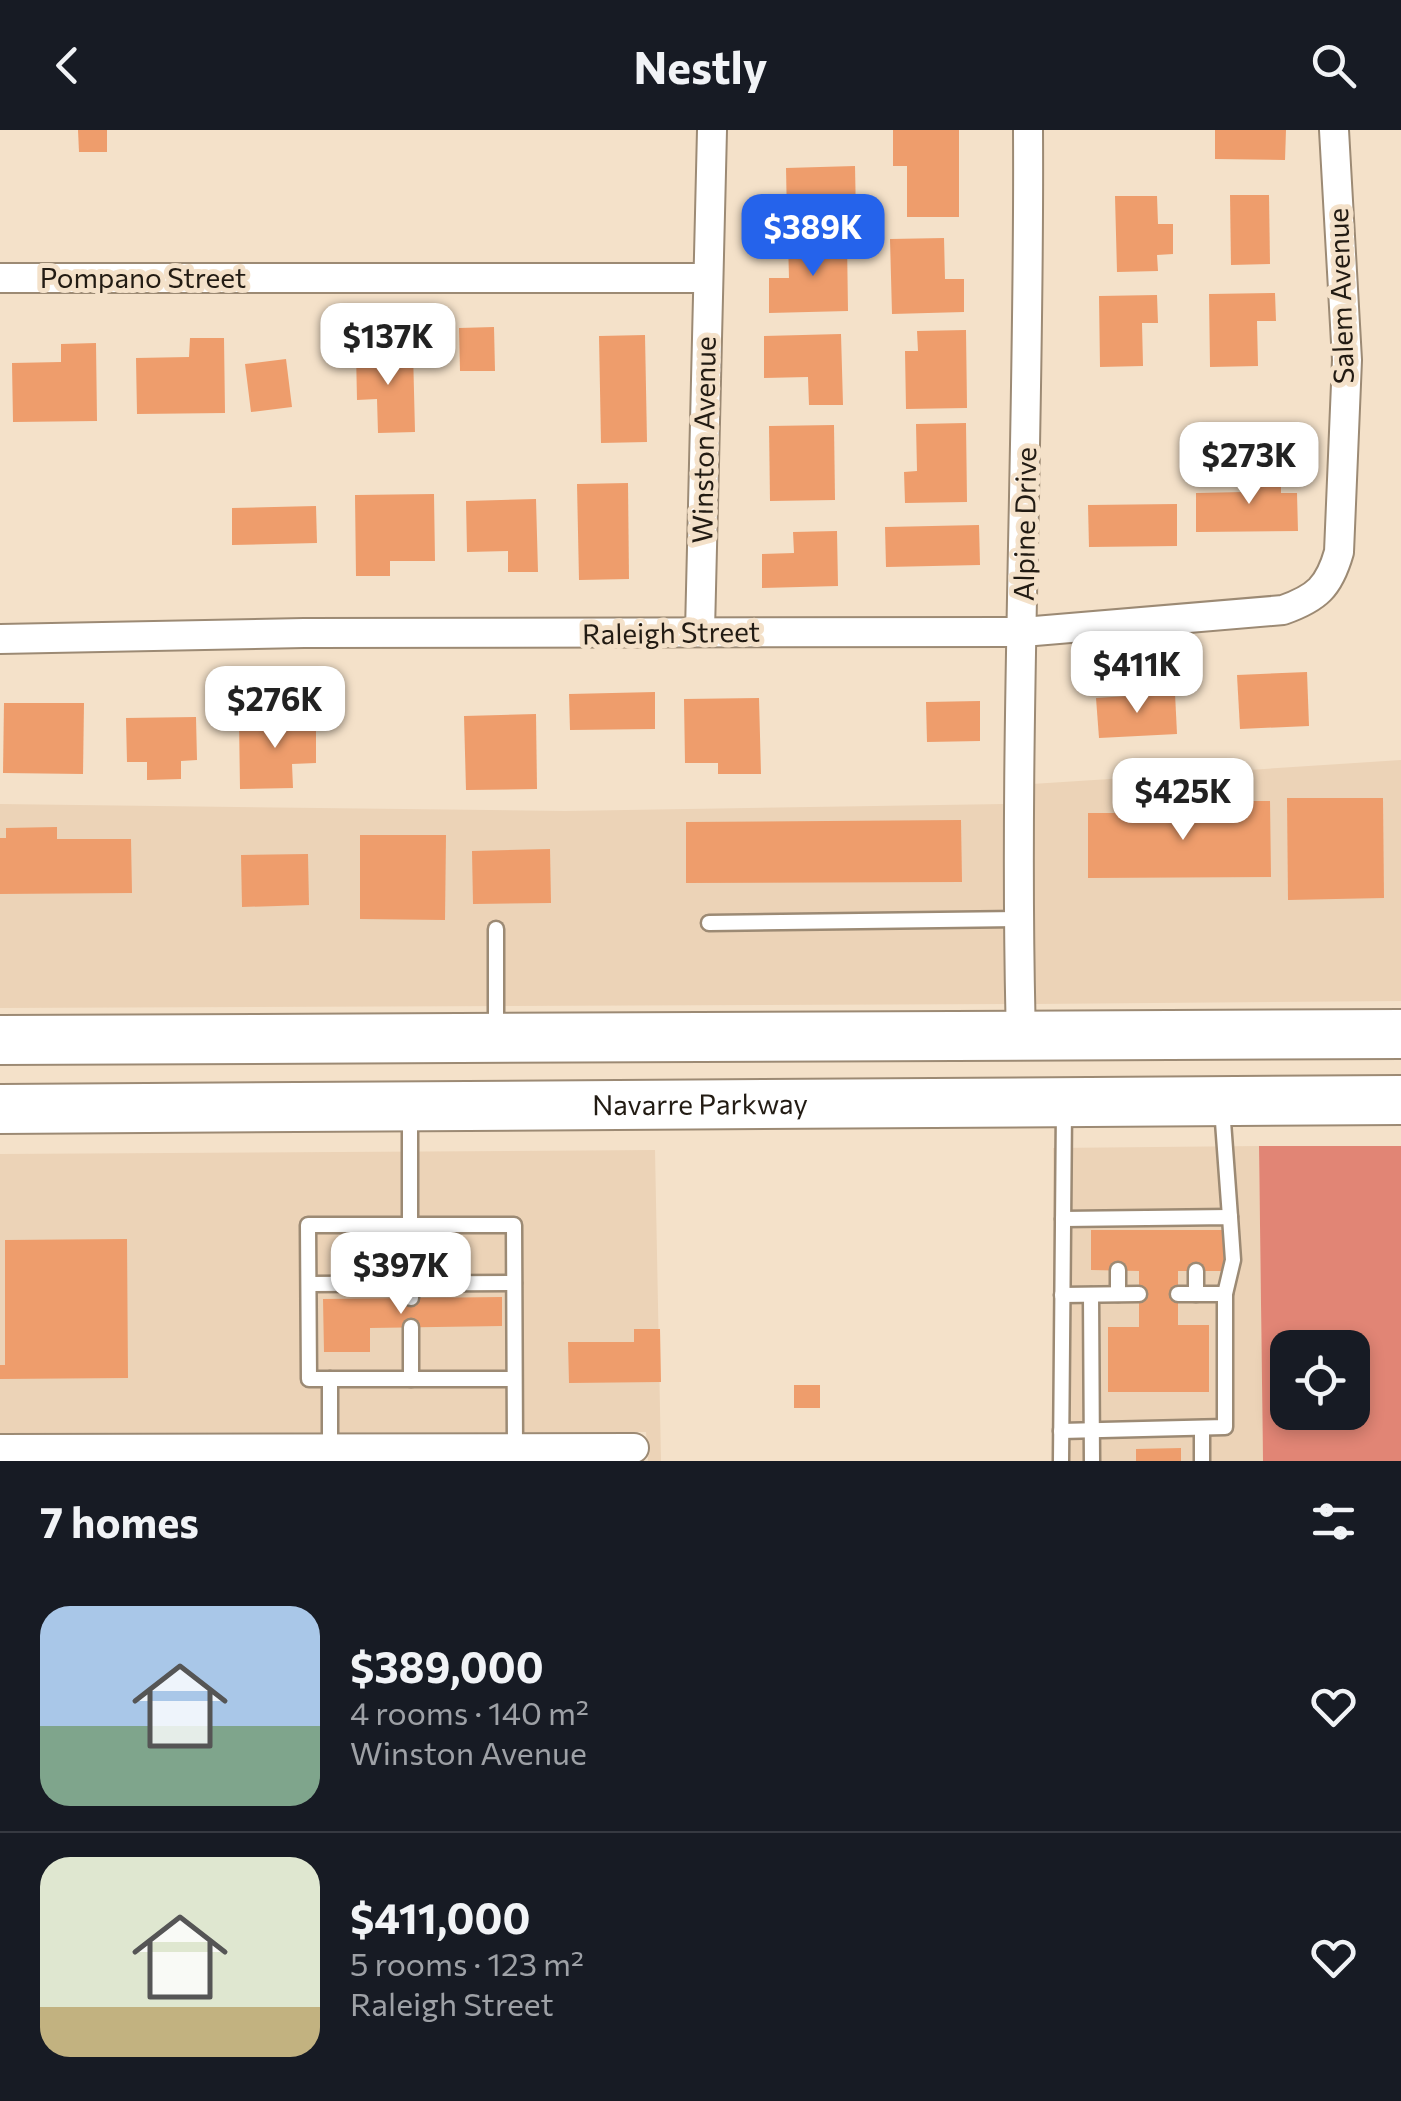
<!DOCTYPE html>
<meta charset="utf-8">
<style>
:root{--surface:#171b24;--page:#242831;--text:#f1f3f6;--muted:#9ea1a6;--line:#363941;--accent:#2563eb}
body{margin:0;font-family:Commissioner,sans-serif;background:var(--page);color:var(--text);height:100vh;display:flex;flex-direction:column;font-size:38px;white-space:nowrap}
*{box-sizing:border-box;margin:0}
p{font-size:32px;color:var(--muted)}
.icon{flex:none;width:55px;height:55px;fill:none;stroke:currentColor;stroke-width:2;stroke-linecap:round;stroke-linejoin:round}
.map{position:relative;height:1331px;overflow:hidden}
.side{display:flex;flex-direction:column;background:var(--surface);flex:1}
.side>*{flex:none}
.buttons{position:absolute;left:1270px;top:1200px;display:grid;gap:20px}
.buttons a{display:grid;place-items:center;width:100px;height:100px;border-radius:20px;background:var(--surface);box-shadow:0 5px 15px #0003;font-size:50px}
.price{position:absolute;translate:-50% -85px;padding:0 22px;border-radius:20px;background:#fff;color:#222;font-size:32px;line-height:65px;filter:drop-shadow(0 2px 5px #0008)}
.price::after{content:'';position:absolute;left:50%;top:60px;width:30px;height:22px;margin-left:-15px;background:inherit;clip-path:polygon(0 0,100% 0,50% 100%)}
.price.on{background:var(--accent);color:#fff}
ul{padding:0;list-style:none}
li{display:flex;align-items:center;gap:30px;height:250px;padding:0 40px}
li+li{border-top:2px solid var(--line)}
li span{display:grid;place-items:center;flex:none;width:280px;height:200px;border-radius:30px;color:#555}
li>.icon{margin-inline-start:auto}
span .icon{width:120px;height:120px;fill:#fffc;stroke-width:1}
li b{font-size:42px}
h2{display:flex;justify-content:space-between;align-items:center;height:120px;padding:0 40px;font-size:42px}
header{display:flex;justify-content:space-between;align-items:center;height:130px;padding:0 40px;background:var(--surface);font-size:45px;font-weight:700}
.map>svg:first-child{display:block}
.built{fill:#ecd3b7}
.forest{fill:#e18575;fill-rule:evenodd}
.building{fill:#ee9d6c}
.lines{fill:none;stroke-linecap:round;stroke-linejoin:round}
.service-casing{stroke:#9c8a74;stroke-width:19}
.minor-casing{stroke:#9c8a74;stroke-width:32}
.trunk-casing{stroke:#9c8a74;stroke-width:52}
.service{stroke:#fff;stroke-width:14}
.minor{stroke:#fff;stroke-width:28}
.trunk{stroke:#fff;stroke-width:48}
.labels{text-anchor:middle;stroke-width:10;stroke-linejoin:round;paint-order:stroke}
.street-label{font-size:28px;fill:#221b13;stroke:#f4e1c9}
</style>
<header><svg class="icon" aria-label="back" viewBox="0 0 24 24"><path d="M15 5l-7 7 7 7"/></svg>Nestly<svg class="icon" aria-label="search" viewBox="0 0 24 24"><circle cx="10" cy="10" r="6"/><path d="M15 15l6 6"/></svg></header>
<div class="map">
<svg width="1401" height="1331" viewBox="0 0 1401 1331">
<rect width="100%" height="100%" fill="#f4e1c9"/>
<g class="built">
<polygon points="1401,630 1401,871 1034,874 1032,654"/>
<polygon points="0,674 565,681 1004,674 1006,874 0,878"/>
<polygon points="1259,1016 1263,1331 1055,1331 1053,1018"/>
<polygon points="655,1020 661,1331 648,1331 646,1302 0,1303 0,1024"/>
</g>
<path class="forest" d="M1259,1016H1401V1331H1263ZM1288,1218H1352V1282H1288Z"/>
<g class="building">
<polygon points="78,0 107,0 107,22 79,22"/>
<polygon points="893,0 959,0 959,87 907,87 907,36 893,36"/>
<polygon points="1215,0 1286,0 1285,30 1215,29"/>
<polygon points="855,36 856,87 787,88 786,38"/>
<polygon points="1230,65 1269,65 1270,134 1231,135"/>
<polygon points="1115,66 1157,66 1158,94 1173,94 1173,124 1157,125 1158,141 1117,142"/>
<polygon points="944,108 945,149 964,149 964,182 892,184 890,109"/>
<polygon points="847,110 848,181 769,183 769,148 789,148 788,111"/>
<polygon points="1275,163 1276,191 1257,191 1258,236 1210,237 1209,164"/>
<polygon points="1157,165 1158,193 1142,193 1143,236 1100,237 1099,166"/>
<polygon points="494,197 495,241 460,241 459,198"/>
<polygon points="966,200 967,278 906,279 905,221 918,221 917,201"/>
<polygon points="841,204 843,275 809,275 808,247 764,248 764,206"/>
<polygon points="645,205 647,312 601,313 599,206"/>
<polygon points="190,208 224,208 225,283 137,284 136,228 189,227"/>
<polygon points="96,213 97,291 13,292 12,233 61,232 61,214"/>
<polygon points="413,221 415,302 378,303 377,269 357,270 356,222"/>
<polygon points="286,229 292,277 251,282 245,234"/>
<polygon points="966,293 967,372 905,373 904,342 917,341 916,294"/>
<polygon points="834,295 835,370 770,371 769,296"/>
<polygon points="1281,341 1281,363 1297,363 1298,401 1196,402 1196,363 1244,362 1244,342"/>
<polygon points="628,353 629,449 579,450 577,354"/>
<polygon points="434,364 435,431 390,431 390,446 356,446 355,365"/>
<polygon points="536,369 538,442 508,442 508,421 467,422 466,371"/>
<polygon points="1177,374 1177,416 1089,417 1088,375"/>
<polygon points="316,376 317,413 232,415 232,378"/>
<polygon points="979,395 980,435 886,437 885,397"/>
<polygon points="837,401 838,456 762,458 762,424 794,423 793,402"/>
<polygon points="1307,542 1309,596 1240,599 1237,545"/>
<polygon points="655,562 655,599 570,600 569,564"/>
<polygon points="1175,563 1177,604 1099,608 1096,568"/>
<polygon points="759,568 761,644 718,644 718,633 685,633 684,569"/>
<polygon points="980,571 980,611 927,612 926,572"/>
<polygon points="4,573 84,573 83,644 3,643"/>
<polygon points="536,584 537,659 466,660 464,586"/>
<polygon points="196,587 197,630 181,631 181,649 147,650 147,632 127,632 126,588"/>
<polygon points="316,588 316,633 292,634 293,658 240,659 239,590"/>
<polygon points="1287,668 1383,668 1384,768 1288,770"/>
<polygon points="1198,671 1270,671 1271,747 1088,748 1088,683 1198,683"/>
<polygon points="961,690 962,752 686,753 686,692"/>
<polygon points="57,697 57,709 131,709 132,763 0,764 0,708 6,708 6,698"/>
<polygon points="360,705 446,705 445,790 360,789"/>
<polygon points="550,719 551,773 473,774 472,721"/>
<polygon points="308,724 309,775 242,777 241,725"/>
<polygon points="1091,1100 1228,1100 1228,1141 1178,1141 1178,1195 1209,1195 1209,1262 1108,1262 1108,1197 1139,1197 1139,1141 1091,1140"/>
<polygon points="127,1109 128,1248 0,1249 0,1235 5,1235 5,1110"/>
<polygon points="502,1167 502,1196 370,1198 370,1222 324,1222 323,1169"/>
<polygon points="634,1199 660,1199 661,1252 569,1253 568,1212 634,1212"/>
<rect x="794" y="1255" width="26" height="23"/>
<polygon points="1181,1318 1181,1331 1136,1331 1136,1319"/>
</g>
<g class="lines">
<defs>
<g id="service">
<polyline points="709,793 1018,789"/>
<polyline points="496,903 496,799"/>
<polyline points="1222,978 1230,1087"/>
<polyline points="410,982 410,1095 514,1095 515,1318"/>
<polyline points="1196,1141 1196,1164"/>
<polyline points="309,1154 514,1153"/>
<polyline points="1118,1164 1118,1140"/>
<polyline points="1178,1164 1225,1164"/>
<polyline points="1062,1165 1139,1164"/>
<polyline points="1091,1165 1092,1331"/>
<polyline points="411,1168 410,1095 308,1095 309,1249 514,1249"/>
<polyline points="411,1197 411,1249"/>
<polyline points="1202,1298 1202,1331"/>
<polyline points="1061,1301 1225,1297 1225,1164 1233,1130 1230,1087 1063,1089"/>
<polyline points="330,1318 330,1249"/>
<polyline points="1061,1331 1064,978"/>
</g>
<g id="minor">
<polyline points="0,148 707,148"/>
<polyline points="700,501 712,0"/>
<path d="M0,509L304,503L1023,502L1283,480C1317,468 1329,457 1339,422L1347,230L1334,0"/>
<path d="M1021,908C1013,605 1030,303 1028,0"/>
<polyline points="0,1319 634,1318"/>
</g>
<g id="trunk">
<polyline points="0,910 1401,904"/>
<path id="s1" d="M0,979L1401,970"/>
</g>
</defs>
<use href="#service" class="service-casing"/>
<use href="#minor" class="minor-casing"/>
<use href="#trunk" class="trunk-casing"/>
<use href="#service" class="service"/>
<use href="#minor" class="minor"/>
<use href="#trunk" class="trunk"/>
</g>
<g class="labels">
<g class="street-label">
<text x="143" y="158">Pompano Street</text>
<text transform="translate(1341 166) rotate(-92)" y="10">Salem Avenue</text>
<text transform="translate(704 310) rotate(-89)" y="10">Winston Avenue</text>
<text transform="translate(1025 394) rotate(-89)" y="10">Alpine Drive</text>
<text transform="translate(671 503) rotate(-1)" y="10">Raleigh Street</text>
<text dy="10" stroke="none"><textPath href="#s1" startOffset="700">Navarre Parkway</textPath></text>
</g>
</g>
</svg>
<div class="buttons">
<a><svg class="icon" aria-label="locate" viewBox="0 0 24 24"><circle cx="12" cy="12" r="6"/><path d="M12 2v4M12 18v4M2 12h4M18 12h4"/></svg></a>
</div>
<b class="price on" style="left:813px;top:149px">$389K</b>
<b class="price" style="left:388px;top:258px">$137K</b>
<b class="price" style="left:1249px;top:377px">$273K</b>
<b class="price" style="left:1137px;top:586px">$411K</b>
<b class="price" style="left:275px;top:621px">$276K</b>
<b class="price" style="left:1183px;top:713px">$425K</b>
<b class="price" style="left:401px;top:1187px">$397K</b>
</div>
<section class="side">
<h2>7 homes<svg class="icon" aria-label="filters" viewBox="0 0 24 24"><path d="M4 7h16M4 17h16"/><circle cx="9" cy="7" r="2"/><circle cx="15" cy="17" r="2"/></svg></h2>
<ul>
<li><span style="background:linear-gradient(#a9c7e8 60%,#7fa58c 0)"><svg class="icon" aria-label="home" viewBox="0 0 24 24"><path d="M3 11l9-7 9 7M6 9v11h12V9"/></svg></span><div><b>$389,000</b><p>4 rooms · 140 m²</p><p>Winston Avenue</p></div><svg class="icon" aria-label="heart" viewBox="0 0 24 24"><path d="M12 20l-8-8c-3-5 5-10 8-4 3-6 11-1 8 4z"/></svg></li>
<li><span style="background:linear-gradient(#dfe7d0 75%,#c2b280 0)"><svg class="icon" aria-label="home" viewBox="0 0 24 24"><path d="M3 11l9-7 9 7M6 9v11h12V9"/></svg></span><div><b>$411,000</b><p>5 rooms · 123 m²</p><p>Raleigh Street</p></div><svg class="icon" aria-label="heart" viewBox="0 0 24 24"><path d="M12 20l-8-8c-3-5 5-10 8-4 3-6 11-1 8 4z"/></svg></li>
</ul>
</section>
